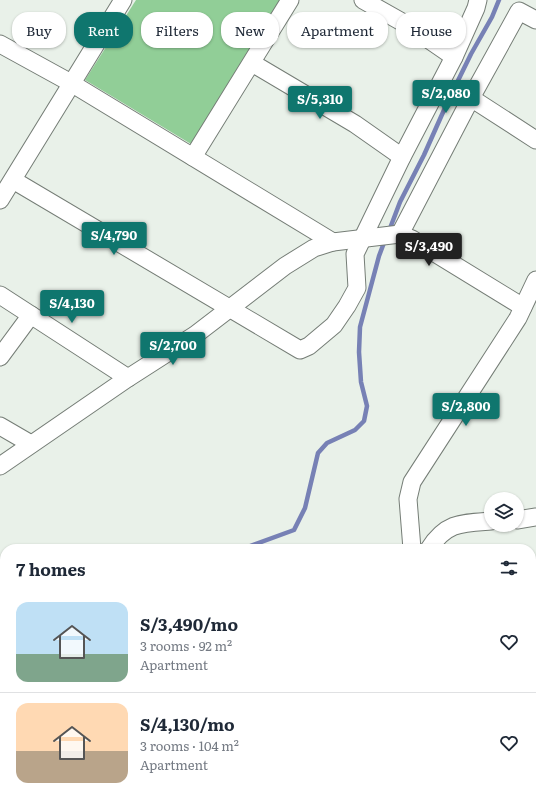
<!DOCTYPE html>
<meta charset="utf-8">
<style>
:root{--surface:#fff;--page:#f2f2f3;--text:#1f2937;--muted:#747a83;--line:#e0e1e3;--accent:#0f766e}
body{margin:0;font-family:Literata,serif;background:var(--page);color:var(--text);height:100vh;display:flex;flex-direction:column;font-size:15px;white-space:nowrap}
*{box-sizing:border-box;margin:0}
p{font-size:13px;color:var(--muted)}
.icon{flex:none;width:22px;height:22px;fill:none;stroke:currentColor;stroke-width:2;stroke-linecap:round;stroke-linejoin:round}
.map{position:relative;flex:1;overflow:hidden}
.details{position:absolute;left:0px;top:544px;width:536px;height:256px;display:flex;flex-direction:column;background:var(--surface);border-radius:16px 16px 0 0;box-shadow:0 1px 3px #0004}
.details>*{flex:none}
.top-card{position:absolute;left:12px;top:12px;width:512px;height:36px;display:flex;gap:8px}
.fabs{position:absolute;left:484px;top:492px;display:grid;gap:8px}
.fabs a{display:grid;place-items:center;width:40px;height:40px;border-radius:50%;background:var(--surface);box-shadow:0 1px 3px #0004;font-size:20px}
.price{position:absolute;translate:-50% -34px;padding:0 9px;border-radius:4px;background:var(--accent);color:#fff;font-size:13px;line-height:26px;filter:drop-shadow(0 1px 2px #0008)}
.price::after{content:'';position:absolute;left:50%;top:24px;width:12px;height:9px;margin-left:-6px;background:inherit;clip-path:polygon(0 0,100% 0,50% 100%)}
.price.active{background:#222;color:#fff}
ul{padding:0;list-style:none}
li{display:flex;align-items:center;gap:12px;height:100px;padding:0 16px}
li+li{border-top:1px solid var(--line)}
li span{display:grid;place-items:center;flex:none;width:112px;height:80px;border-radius:12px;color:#555}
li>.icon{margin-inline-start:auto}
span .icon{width:48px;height:48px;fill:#fffc;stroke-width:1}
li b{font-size:17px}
h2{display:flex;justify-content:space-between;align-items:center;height:48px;padding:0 16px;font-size:17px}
.chip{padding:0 14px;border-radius:16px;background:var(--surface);box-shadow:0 1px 3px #0004;font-size:14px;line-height:36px}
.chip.active{background:var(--accent);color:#fff}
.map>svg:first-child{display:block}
.green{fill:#91ce97}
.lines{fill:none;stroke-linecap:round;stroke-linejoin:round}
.stream{stroke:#7781b5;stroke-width:4.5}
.street-casing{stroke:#757d76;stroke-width:19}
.primary-casing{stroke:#7b83ab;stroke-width:24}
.path{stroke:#959a95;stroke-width:2.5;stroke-dasharray:1 3;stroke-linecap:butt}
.street{stroke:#fff;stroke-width:17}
.primary{stroke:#cad1f6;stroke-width:22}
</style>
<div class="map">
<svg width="536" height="800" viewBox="0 0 536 800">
<rect width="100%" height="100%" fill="#e9f1e9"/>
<polygon class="green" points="136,0 280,0 191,144 85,80"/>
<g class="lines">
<g class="stream">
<polyline points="389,231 400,202 424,155 448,101 471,54 492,17 499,0"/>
<polyline points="242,549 294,530 305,508 318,453 327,443 355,430 364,421 367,406 361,382 359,352 360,327 379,256 385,240"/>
<polyline points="0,664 5,664"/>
</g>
<defs>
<g id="street">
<polyline points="363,0 409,26 454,57"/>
<polyline points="0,44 71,83 333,242"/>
<polyline points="252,63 355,124 402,157"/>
<polyline points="471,98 519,11 536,20"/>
<polyline points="193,157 290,0"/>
<polyline points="13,180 300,350 309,346 334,325 347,306 357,288 355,254 402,157 454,57 476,8 478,0"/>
<polyline points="0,200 123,0"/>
<polyline points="400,234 471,98 536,140"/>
<polyline points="0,295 128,378"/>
<polyline points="0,357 31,315"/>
<polyline points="0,426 31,444"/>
<polyline points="0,466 128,378 195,335 285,266 314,248 333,242 400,234 412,239 523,307"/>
<polyline points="517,520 536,517"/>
<polyline points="412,549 408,499 412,482 518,318 536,280"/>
<path d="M429,549C446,522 462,523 491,521"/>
<polyline points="531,646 536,647"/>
<polyline points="41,795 46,800"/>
<polyline points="164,800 171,795"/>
<polyline points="348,800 352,795"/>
</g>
<g id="primary">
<polyline points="531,765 536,757"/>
<polyline points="509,800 512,795"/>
</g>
</defs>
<use href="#street" class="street-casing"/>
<use href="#primary" class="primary-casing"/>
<polyline class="path" points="0,786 5,780"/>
<use href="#street" class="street"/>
<use href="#primary" class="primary"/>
</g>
</svg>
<div class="fabs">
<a><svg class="icon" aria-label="layers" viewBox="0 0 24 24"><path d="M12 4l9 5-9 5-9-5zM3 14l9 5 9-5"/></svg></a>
</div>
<b class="price" style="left:446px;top:114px">S/2,080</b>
<b class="price" style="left:320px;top:120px">S/5,310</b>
<b class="price" style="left:114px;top:256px">S/4,790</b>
<b class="price active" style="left:429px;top:267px">S/3,490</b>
<b class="price" style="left:72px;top:324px">S/4,130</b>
<b class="price" style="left:173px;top:366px">S/2,700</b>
<b class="price" style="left:466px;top:427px">S/2,800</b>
<div class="top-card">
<a class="chip">Buy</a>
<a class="chip active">Rent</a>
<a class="chip">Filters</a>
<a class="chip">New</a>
<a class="chip">Apartment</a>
<a class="chip">House</a>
</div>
<section class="details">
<h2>7 homes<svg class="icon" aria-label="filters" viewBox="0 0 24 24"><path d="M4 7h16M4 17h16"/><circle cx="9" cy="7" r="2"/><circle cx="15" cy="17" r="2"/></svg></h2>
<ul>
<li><span style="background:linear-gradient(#bfe0f5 65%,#7fa58c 0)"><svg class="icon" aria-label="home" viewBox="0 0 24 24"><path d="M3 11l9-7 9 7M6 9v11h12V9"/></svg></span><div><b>S/3,490/mo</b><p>3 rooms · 92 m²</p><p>Apartment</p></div><svg class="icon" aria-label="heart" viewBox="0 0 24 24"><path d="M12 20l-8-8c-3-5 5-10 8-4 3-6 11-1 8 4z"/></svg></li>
<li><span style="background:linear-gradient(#ffd9b3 60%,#b9a48a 0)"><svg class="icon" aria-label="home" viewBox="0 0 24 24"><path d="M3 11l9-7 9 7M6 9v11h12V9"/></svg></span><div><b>S/4,130/mo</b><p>3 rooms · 104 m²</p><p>Apartment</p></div><svg class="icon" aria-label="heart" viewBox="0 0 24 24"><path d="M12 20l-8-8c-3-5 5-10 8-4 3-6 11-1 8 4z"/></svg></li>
</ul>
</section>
</div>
